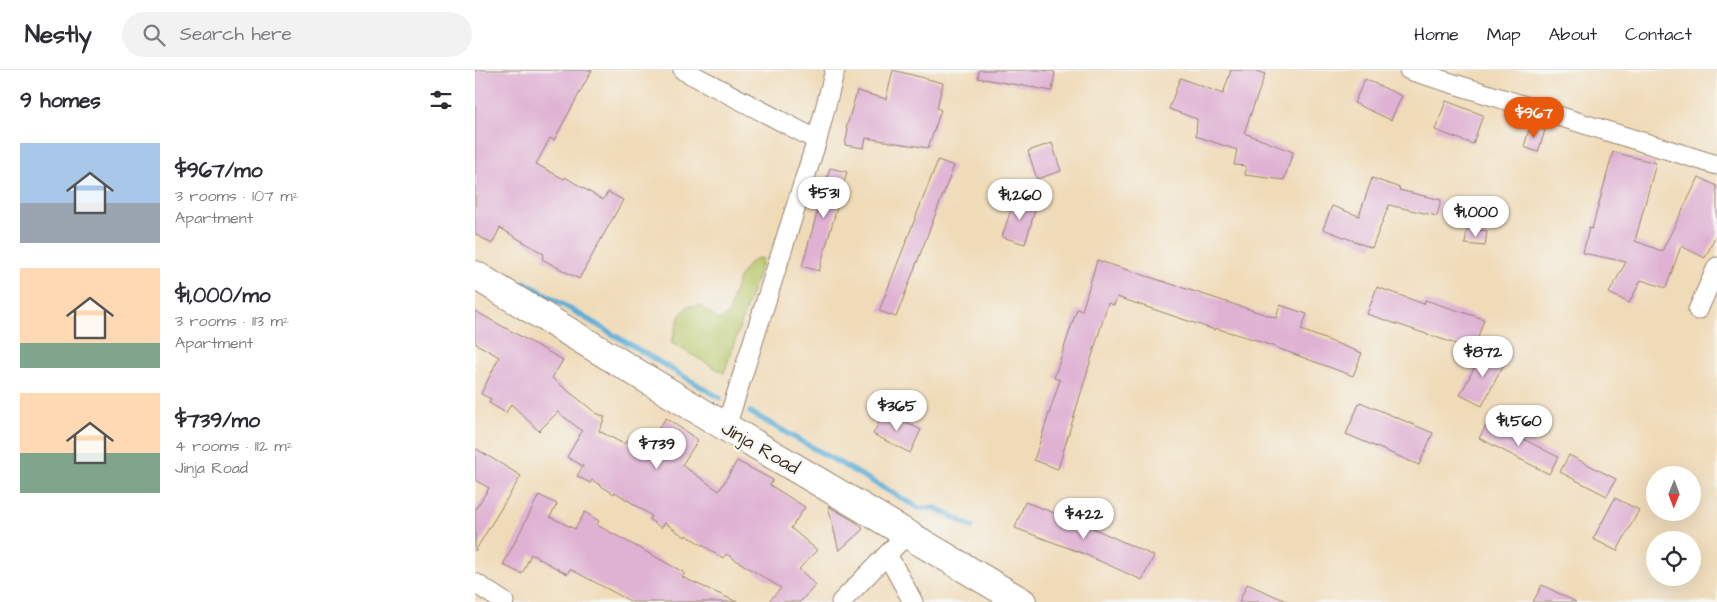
<!DOCTYPE html>
<meta charset="utf-8">
<style>
:root{--surface:#fff;--page:#f2f2f3;--text:#2b2b33;--muted:#7c7c81;--line:#e1e1e2;--accent:#ea580c}
body{margin:0;font-family:"Architects Daughter",sans-serif;background:var(--page);color:var(--text);height:100vh;display:flex;flex-direction:column;font-size:19px;white-space:nowrap}
*{box-sizing:border-box;margin:0}
p{font-size:16px;color:var(--muted)}
.icon{flex:none;width:28px;height:28px;fill:none;stroke:currentColor;stroke-width:2;stroke-linecap:round;stroke-linejoin:round}
.map{position:relative;flex:1;overflow:hidden}
.sheet{display:flex;flex-direction:column;background:var(--surface);width:475px}
.sheet>*{flex:none}
.needle{width:32px;rotate:181deg}
.buttons{position:absolute;left:1171px;top:396px;display:grid;gap:10px}
.buttons a{display:grid;place-items:center;width:55px;height:55px;border-radius:50%;background:var(--surface);box-shadow:0 5px 20px #0002;font-size:25px}
.price{position:absolute;translate:-50% -42px;padding:0 11px;border-radius:18px;background:#fff;color:#222;font-size:16px;line-height:32px;filter:drop-shadow(0 1px 2px #0008)}
.price::after{content:'';position:absolute;left:50%;top:30px;width:15px;height:11px;margin-left:-8px;background:inherit;clip-path:polygon(0 0,100% 0,50% 100%)}
.price.active{background:var(--accent);color:#fff}
ul{padding:0;list-style:none}
li{display:flex;align-items:center;gap:15px;height:125px;padding:0 20px}
li span{display:grid;place-items:center;flex:none;width:140px;height:100px;border-radius:0px;color:#555}
li>.icon{margin-inline-start:auto}
span .icon{width:60px;height:60px;fill:#fffc;stroke-width:1}
li b{font-size:21px}
h2{display:flex;justify-content:space-between;align-items:center;height:60px;padding:0 20px;font-size:21px}
header{display:flex;align-items:center;gap:30px;box-sizing:border-box;height:70px;padding:0 25px;background:var(--surface);border-bottom:1px solid var(--line)}
header strong{font-size:24px}
nav{display:flex;gap:28px;margin-inline-start:auto;font-size:18px}
.search{width:350px;height:45px;background:var(--page);display:flex;align-items:center;gap:12px;box-sizing:border-box;padding:0 18px;border-radius:28px;color:var(--muted);font-size:19px}
main{display:flex;flex:1;min-height:0}
.map>svg:first-child{display:block}
.green{fill:#b8c769;stroke:#7a7844}
.lines{fill:none;stroke-linecap:round;stroke-linejoin:round}
.stream{stroke:#5daed8;stroke-width:5.5}
.building{fill:#dfb1d3}
.minor-casing{stroke:#96826c;stroke-width:21}
.primary-casing{stroke:#96826c;stroke-width:30}
.minor{stroke:#fff;stroke-width:19}
.primary{stroke:#fff;stroke-width:28}
.labels{text-anchor:middle;stroke-width:4.5;stroke-linejoin:round;paint-order:stroke}
.street-label{font-size:19px;fill:#3b2a1e;stroke:#f6f6f2}
</style>
<header>
<strong>Nestly</strong>
<div class="search"><svg class="icon" aria-label="search" viewBox="0 0 24 24"><circle cx="10" cy="10" r="6"/><path d="M15 15l6 6"/></svg>Search here</div>
<nav><a>Home</a><a>Map</a><a>About</a><a>Contact</a></nav>
</header>
<main>
<section class="sheet">
<h2>9 homes<svg class="icon" aria-label="filters" viewBox="0 0 24 24"><path d="M4 7h16M4 17h16"/><circle cx="9" cy="7" r="2"/><circle cx="15" cy="17" r="2"/></svg></h2>
<ul>
<li><span style="background:linear-gradient(#a9c7e8 60%,#9aa5b1 0)"><svg class="icon" aria-label="home" viewBox="0 0 24 24"><path d="M3 11l9-7 9 7M6 9v11h12V9"/></svg></span><div><b>$967/mo</b><p>3 rooms · 107 m²</p><p>Apartment</p></div></li>
<li><span style="background:linear-gradient(#ffd9b3 75%,#7fa58c 0)"><svg class="icon" aria-label="home" viewBox="0 0 24 24"><path d="M3 11l9-7 9 7M6 9v11h12V9"/></svg></span><div><b>$1,000/mo</b><p>3 rooms · 113 m²</p><p>Apartment</p></div></li>
<li><span style="background:linear-gradient(#ffd9b3 60%,#7fa58c 0)"><svg class="icon" aria-label="home" viewBox="0 0 24 24"><path d="M3 11l9-7 9 7M6 9v11h12V9"/></svg></span><div><b>$739/mo</b><p>4 rooms · 112 m²</p><p>Jinja Road</p></div></li>
</ul>
</section>
<div class="map">
<svg width="1242" height="532" viewBox="0 0 1242 532">
<rect width="100%" height="100%" fill="#f6f6f2"/>
<filter id="ink" filterUnits="userSpaceOnUse"><feTurbulence type="fractalNoise" baseFrequency=".02" numOctaves="2"/><feDisplacementMap in="SourceGraphic" scale="10" xChannelSelector="R" yChannelSelector="G"/><feConvolveMatrix kernelMatrix="1 2 1 2 8 2 1 2 1" color-interpolation-filters="sRGB"/></filter>
<filter id="wash" filterUnits="userSpaceOnUse"><feTurbulence type="fractalNoise" baseFrequency=".0096" numOctaves="4" result="noise"/><feDisplacementMap in="SourceGraphic" scale="20" xChannelSelector="R" yChannelSelector="G"/><feGaussianBlur stdDeviation="1.12" result="paint"/><feColorMatrix in="noise" values="0 0 0 0 0 0 0 0 0 0 0 0 0 0 0 0 0 1.4 0 .05"/><feComposite in="paint" operator="in"/></filter>
<g filter="url(#wash)">
<rect width="100%" height="100%" fill="#f0dbb9"/>
<path class="green" d="M283,188L288,189L249,303L196,273L205,245L213,236H226L243,250L254,244C259,224 262,198 283,188Z"/>
<g class="lines">
<g class="stream">
<polyline points="50,212 245,328"/>
<polyline points="275,342 444,438 460,438 497,457"/>
</g>
</g>
<g id="blocks">
<g class="building">
<polygon points="0,0 117,0 79,70 75,68 61,94 89,109 90,107 128,130 133,122 148,130 104,209 67,189 69,184 25,158 17,174 0,164"/>
<polygon points="418,0 468,13 462,38 466,40 453,78 391,68 389,78 370,75 373,60 371,59 382,21 411,29"/>
<polygon points="504,0 568,0 580,2 577,21 503,8"/>
<polygon points="756,0 778,0 790,4 769,63 818,82 809,110 770,105 771,96 759,95 762,80 721,66 722,49 694,39 705,8 748,24"/>
<polygon points="890,9 927,26 916,50 879,33"/>
<polygon points="971,31 1008,45 998,74 960,60"/>
<polygon points="1055,56 1070,60 1063,82 1049,77"/>
<polygon points="577,73 586,101 562,109 553,81"/>
<polygon points="1138,82 1181,93 1160,171 1187,181 1224,107 1242,116 1242,163 1230,188 1206,176 1191,218 1166,210 1154,233 1134,223 1151,192 1108,183 1114,158 1117,159"/>
<polygon points="463,90 479,96 421,247 404,241"/>
<polygon points="355,98 372,102 344,201 327,196"/>
<polygon points="897,108 925,118 924,120 966,130 962,146 914,135 897,178 848,159 857,136 884,146"/>
<polygon points="540,127 562,134 550,174 527,167"/>
<polygon points="992,159 1012,161 1010,176 990,174"/>
<polygon points="622,190 801,248 805,235 832,244 826,260 887,283 878,306 778,269 740,258 740,260 642,227 639,235 633,233 583,399 559,390 585,310 579,308 602,239 607,241"/>
<polygon points="902,217 949,234 950,230 1009,249 999,280 892,244"/>
<polygon points="0,241 88,290 77,308 121,343 130,347 124,361 149,374 151,371 167,382 191,348 223,370 207,395 244,421 262,391 298,410 295,415 330,437 316,458 342,480 324,499 341,515 325,532 293,532 306,518 251,484 248,488 211,465 210,467 190,453 186,458 174,449 177,446 140,422 139,424 117,410 115,413 102,406 108,396 92,387 107,361 83,342 64,361 36,334 31,343 14,333 16,329 6,324 24,287 0,273"/>
<polygon points="1008,281 1030,292 1007,336 985,325"/>
<polygon points="885,332 958,363 944,395 871,364"/>
<polygon points="410,341 446,360 435,383 398,364"/>
<polygon points="1014,351 1083,387 1074,404 1004,368"/>
<polygon points="0,378 46,406 0,481 0,440 14,418 0,410"/>
<polygon points="1094,385 1141,409 1132,426 1085,402"/>
<polygon points="64,425 82,434 75,447 100,459 110,442 124,451 122,455 210,503 207,507 262,532 157,532 95,499 92,504 56,484 47,504 28,495"/>
<polygon points="1140,428 1164,440 1142,481 1118,469"/>
<polygon points="550,432 609,454 679,486 667,510 607,483 540,458"/>
<polygon points="353,436 381,452 388,459 364,481"/>
<polygon points="772,514 814,532 764,532"/>
<polygon points="1067,515 1101,532 1058,532"/>
</g>
</g>
</g>
<g filter="url(#ink)">
<use href="#blocks" fill-opacity="0" stroke="#96826c" stroke-width="1"/>
<g class="lines">
<defs>
<g id="minor">
<polyline points="208,0 342,70"/>
<polyline points="934,0 1242,95"/>
<polyline points="1223,240 1242,197"/>
<polyline points="251,357 342,70 360,0"/>
<polyline points="413,486 438,532"/>
<polyline points="0,513 29,532"/>
<polyline points="366,532 433,463"/>
</g>
<polyline id="primary" points="0,205 251,357 547,532"/>
</defs>
<use href="#minor" class="minor-casing"/>
<use href="#primary" class="primary-casing"/>
<use href="#minor" class="minor"/>
<use href="#primary" class="primary"/>
</g>
</g>
<g class="labels">
<g class="street-label">
<text transform="translate(286 377) rotate(30)" y="7">Jinja Road</text>
</g>
</g>
</svg>
<div class="buttons">
<a><svg class="needle" viewBox="-14 -14 28 28"><path d="M0-13l5 13h-10z" fill="#e53935"/><path d="M0 13l5-13h-10z" fill="#7c7c81"/></svg></a>
<a><svg class="icon" aria-label="locate" viewBox="0 0 24 24"><circle cx="12" cy="12" r="6"/><path d="M12 2v4M12 18v4M2 12h4M18 12h4"/></svg></a>
</div>
<b class="price active" style="left:1059px;top:69px">$967</b>
<b class="price" style="left:349px;top:149px">$531</b>
<b class="price" style="left:545px;top:151px">$1,260</b>
<b class="price" style="left:1001px;top:168px">$1,000</b>
<b class="price" style="left:1008px;top:308px">$872</b>
<b class="price" style="left:422px;top:362px">$365</b>
<b class="price" style="left:1044px;top:377px">$1,560</b>
<b class="price" style="left:182px;top:400px">$739</b>
<b class="price" style="left:609px;top:470px">$422</b>
</div>
</main>
